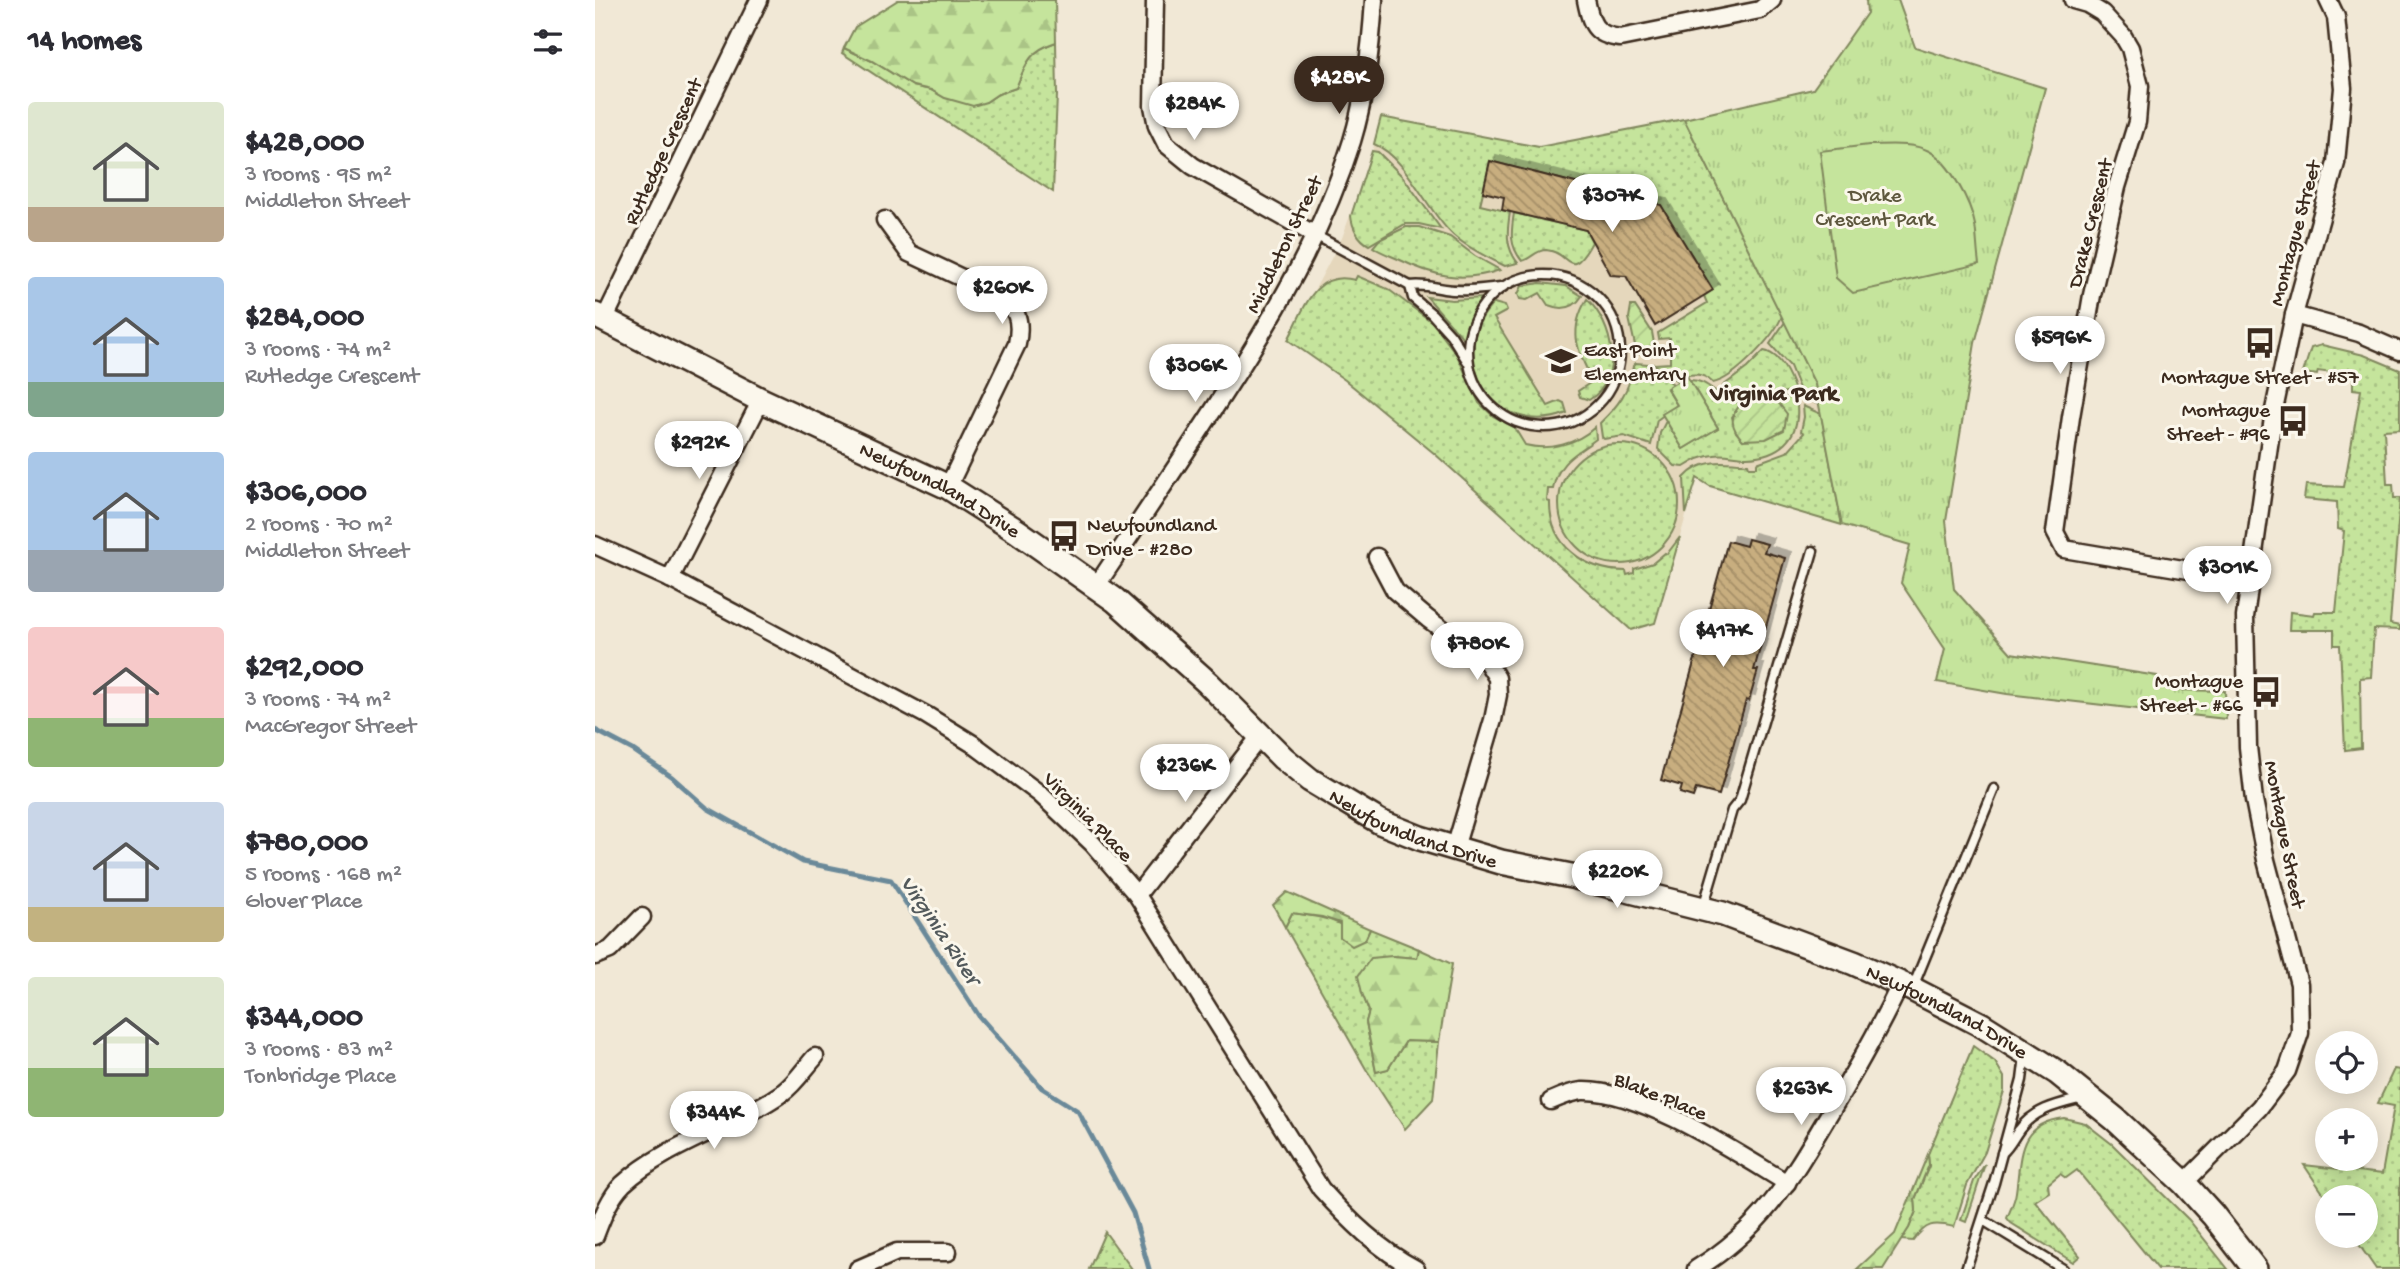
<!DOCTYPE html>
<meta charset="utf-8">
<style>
:root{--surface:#fff;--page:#f7f7f7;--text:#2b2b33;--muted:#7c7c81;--accent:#3b2a1e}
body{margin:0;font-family:"Gochi Hand",sans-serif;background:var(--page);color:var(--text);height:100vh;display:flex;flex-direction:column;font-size:26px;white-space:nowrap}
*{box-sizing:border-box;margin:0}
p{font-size:23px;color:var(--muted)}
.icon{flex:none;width:38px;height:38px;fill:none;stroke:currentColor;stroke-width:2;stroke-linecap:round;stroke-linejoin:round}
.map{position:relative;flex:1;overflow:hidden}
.side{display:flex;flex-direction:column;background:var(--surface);width:595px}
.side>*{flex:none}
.controls{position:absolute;left:1720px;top:1031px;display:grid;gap:14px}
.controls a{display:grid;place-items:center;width:63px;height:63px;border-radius:50%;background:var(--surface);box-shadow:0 4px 18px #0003;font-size:35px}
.price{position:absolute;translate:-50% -60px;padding:0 16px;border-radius:24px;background:#fff;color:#222;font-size:23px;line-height:46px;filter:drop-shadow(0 2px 4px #0008)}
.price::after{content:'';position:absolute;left:50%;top:42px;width:21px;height:16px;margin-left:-10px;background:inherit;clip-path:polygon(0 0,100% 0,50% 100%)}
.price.on{background:var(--accent);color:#fff}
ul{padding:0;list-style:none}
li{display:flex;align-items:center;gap:21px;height:175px;padding:0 28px}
li span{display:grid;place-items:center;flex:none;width:196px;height:140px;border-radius:7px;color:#555}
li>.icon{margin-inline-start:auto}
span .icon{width:84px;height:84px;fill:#fffc;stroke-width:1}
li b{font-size:30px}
h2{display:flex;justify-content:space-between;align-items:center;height:84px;padding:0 28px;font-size:30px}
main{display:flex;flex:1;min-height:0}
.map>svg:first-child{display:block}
.built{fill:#e5d7bc}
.grass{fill:url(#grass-dots);stroke:#80875d;stroke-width:2}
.forest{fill:url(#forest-firs);stroke:#80875d;stroke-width:2}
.park{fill:url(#park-tufts);stroke:#80875d;stroke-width:2}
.garden{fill:url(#garden-furrows);stroke:#80875d;stroke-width:2}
.pitch{fill:#c5e49c;stroke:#80875d;stroke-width:2}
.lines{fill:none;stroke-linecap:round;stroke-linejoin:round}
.stream{stroke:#6a8999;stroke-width:5}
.building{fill:url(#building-back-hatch);stroke:#3b2a1e;stroke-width:2;filter:url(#shadow)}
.lane-casing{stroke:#3b2a1e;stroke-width:13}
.street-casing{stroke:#3b2a1e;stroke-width:21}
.secondary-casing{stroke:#3b2a1e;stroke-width:28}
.lane{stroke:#fbf7ec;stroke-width:8}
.street{stroke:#fbf7ec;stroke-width:16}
.secondary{stroke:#fbf7ec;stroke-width:23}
.labels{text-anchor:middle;stroke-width:6;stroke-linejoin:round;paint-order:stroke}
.street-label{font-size:21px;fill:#3b2a1e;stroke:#fbf7ec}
.park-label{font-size:21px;fill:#5e583e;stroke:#fbf7ec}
.poi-label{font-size:21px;fill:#3b2a1e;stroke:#fbf7ec;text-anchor:start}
.water-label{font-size:23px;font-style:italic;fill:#535a5c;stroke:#fbf7ec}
.quarter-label{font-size:24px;font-weight:bold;fill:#3b2a1e;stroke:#fbf7ec}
</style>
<main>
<section class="side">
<h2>14 homes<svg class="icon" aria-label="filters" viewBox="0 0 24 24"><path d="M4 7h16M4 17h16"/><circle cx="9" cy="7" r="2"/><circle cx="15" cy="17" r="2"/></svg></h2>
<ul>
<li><span style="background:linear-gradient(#dfe7d0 75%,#b9a48a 0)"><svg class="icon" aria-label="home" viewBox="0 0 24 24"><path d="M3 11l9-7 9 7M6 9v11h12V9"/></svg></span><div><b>$428,000</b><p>3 rooms · 95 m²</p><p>Middleton Street</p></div></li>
<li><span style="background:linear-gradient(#a9c7e8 75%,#7fa58c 0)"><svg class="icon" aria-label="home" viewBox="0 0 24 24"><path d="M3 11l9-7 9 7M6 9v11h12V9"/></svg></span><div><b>$284,000</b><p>3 rooms · 74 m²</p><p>Rutledge Crescent</p></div></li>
<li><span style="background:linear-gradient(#a9c7e8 70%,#9aa5b1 0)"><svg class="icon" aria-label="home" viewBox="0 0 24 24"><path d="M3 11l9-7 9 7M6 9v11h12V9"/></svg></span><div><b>$306,000</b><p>2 rooms · 70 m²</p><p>Middleton Street</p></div></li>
<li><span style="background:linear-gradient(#f6c9c9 65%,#8fb573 0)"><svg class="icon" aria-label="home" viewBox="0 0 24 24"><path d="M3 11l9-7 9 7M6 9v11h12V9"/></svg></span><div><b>$292,000</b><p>3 rooms · 74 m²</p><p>MacGregor Street</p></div></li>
<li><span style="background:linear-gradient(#c9d6e8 75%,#c2b280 0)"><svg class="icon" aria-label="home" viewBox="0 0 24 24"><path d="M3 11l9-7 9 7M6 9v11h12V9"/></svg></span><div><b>$780,000</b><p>5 rooms · 168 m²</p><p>Glover Place</p></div></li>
<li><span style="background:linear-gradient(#dfe7d0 65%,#8fb573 0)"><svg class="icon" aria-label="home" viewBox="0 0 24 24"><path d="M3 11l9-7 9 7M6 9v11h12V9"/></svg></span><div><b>$344,000</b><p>3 rooms · 83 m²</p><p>Tonbridge Place</p></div></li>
</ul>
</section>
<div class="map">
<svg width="1805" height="1269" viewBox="0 0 1805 1269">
<defs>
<pattern id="grass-dots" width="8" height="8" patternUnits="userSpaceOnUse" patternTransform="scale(1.75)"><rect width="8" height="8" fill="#c5e49c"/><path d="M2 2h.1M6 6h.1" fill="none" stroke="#aac486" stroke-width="1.8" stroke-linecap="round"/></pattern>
<pattern id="forest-firs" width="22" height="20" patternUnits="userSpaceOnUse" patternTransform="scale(1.75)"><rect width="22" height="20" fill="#c5e49c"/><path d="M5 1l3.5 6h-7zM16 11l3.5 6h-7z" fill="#aac486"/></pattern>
<pattern id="park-tufts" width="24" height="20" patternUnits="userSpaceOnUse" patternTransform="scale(1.75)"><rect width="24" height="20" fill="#c5e49c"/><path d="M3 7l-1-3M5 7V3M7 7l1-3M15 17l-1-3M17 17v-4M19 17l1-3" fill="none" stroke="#aac486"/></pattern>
<pattern id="garden-furrows" width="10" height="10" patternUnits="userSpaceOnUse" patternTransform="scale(1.75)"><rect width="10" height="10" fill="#c5e49c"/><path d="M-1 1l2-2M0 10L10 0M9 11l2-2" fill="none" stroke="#aac486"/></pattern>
<pattern id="building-back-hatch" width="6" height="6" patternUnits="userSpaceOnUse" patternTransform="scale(1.75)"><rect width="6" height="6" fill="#c8ae7f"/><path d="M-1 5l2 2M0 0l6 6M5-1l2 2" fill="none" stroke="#a48e67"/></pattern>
<filter id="shadow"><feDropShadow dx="6" dy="-6" stdDeviation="0" flood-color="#0004"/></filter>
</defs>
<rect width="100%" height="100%" fill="#f1e8d6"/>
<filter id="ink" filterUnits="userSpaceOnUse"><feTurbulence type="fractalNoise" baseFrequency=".0143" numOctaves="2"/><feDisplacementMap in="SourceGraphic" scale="14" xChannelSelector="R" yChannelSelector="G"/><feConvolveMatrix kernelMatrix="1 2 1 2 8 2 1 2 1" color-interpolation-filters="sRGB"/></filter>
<g filter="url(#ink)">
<polygon class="built" points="786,117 944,147 1089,119 1220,384 1247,525 1115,486 1102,478 1060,623 1036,630 840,454 750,380 693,340 747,238 776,157"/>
<g class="grass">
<path d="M461,42L462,95L458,192L247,53L249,48L277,61L318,86L336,90L350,98L391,102L403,94L421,88C431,63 434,51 461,42Z"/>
<path d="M786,117L944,147L1089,119L1187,316C1179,337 1139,379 1118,383C1107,371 1094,373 1081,380L1059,364L1075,363V338L1064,339L1063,333L1112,303L1109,296L1118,290L1066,205L895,161L885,205L915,212C912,231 910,247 923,263L910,266C891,257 873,248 858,235C832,212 812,157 779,144Z"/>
<path d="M777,151L783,152L808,177L846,229L824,224H810L774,245C763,239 757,227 756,216Z"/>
<path d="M919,213L991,230L997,242C974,284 975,251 951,250C941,250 936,259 927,261C914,245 916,232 919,213Z"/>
<path d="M811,227H824L855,237L880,256L905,270C867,283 838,276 803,259C794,255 785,252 778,247L784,240Z"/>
<path d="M762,276L793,289L837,322L862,355L884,403L898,416L919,427L930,445C954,451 982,444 1000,427L1001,439C982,454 963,460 958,489H953L952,501L955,502C954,545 990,571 1031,571L1032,575L1039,573V569L1058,563L1070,553L1072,554L1085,537L1060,623L1036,630L840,454L750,380L693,340C709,310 719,269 760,280Z"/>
<path d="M945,283L971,286L987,296C979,309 966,310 953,305L945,293L932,300L925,299L923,294L927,286Z"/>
<polygon points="832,297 857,300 887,298 887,301 868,338"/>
<path d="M992,299C1018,324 1030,378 994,400L985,397L983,391L998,381C982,352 973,330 992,299Z"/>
<path d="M899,303L910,306L912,311L899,318L953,406L965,401L969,403L972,413C900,442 847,354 899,303Z"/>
<polygon points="1190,322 1220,384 1224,405 1207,396 1195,366 1175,344"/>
<polygon points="1727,345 1769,355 1805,370 1805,429 1789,430 1792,484 1798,484 1799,498 1805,498 1795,624 1805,626 1805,630 1779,629 1776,677 1765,678 1766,748 1750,750 1745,645 1739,645 1739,630 1694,630 1695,612 1719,615 1720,612 1741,612 1749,531 1743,529 1742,502 1709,499 1711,485 1749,487 1766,390 1758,389 1758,376 1723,371 1722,375 1708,373 1716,348"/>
<path d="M1169,351C1186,354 1195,376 1200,391L1148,397L1129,391L1128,386L1152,368Z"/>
<path d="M1041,363L1053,364L1078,384L1072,389L1082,405L1062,420L1056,445L1029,436L1009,439L1007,437L1005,423C1023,406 1035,390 1038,366Z"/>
<path d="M1094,380C1115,379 1123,401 1147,403L1137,417L1141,432L1148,440L1182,401L1178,399L1188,396L1196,398L1202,406C1205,439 1183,456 1152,457C1141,457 1130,453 1119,455C1107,456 1098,461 1089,467L1080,466L1063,449L1065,433L1071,421L1088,449L1123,428Z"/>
<path d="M1208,406L1226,414L1247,525L1115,486L1102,478L1091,514L1089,478C1106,458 1129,461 1153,464L1154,467H1162V463L1192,452L1209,433L1206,431L1209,417Z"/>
<circle cx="1024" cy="504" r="60"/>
<path d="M697,913C733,918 741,919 770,940L775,929L824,949L823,958L797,956L767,993L774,1011L771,1022L781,1072L793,1069L811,1041L844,1042L838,1099L810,1129L771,1069L690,927Z"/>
<path d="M1378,1046L1400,1062L1409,1077V1091L1390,1152L1372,1185L1359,1227C1338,1222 1331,1223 1318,1241L1305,1240L1314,1228L1321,1211L1320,1199L1334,1166L1333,1154Z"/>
<polygon points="1799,1069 1805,1070 1805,1269 1781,1269 1758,1236 1771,1236 1771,1197 1732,1199 1709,1165 1787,1174 1799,1106 1783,1103"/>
<path d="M1469,1118L1490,1123L1517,1144L1594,1220L1633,1269H1563L1482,1170L1471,1178L1465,1174L1453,1184L1454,1192L1440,1201L1485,1256L1478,1262L1416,1223L1412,1218C1415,1210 1420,1201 1421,1192C1426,1157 1422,1123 1469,1118Z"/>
<polygon points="1390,1164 1371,1222 1366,1220 1379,1181"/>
<polygon points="510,1232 537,1269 494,1269"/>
</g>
<g class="forest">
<path d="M303,0H460L461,42C434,51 431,63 421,88L403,94L391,102L378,106L350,98L336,90L318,86L277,61L249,48L260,27Z"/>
<polygon points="692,892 775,929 770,940 757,946 745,937 745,923 727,917 697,913 690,927 678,905"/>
<polygon points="824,949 857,964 844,1042 811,1041 793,1069 781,1072 771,1022 774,1011 767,993 763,976 776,958 797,956 822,958"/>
<polygon points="1333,1154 1334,1165 1320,1199 1321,1211 1314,1228 1288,1269 1262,1269 1300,1234"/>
</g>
<g class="park">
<polygon points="1271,0 1303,0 1320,47 1450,88 1380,343 1351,521 1359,589 1416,653 1562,676 1565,685 1576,690 1630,691 1631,719 1412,694 1342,682 1350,649 1306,583 1315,545 1247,525 1220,384 1089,119 1218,89 1272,13"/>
<polygon points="1092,376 1123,428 1088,449 1067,414 1082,405 1072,388"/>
</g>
<g class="garden">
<polygon points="1036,306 1040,306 1057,332 1060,349 1056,354 1043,354 1041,350 1034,318"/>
<path d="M1178,399L1182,401L1192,414L1189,430L1171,439L1148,440C1135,427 1134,416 1147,403Z"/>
</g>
<path class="pitch" d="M1274,145C1292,145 1317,142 1334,151C1355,162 1376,203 1380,225C1382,238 1382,251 1384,264L1258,293L1241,278L1225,151Z"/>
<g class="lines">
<polyline class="stream" points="0,730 38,750 77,777 112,808 208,862 296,880 384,1016 447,1088 483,1111 538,1213 554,1269"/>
</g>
<g class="building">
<polygon points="895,161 1066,205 1118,290 1060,326 1031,276 1016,275 991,230 907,210 909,197 888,192"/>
<polygon points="1153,539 1172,544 1169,552 1190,558 1159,670 1163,670 1154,701 1151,700 1124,795 1101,789 1098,797 1085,793 1087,786 1066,780 1133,541 1151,546"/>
</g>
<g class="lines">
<defs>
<g id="lane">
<path d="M720,235L815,286C828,284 837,287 849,289C868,292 888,289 906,287"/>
<circle cx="949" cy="351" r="76"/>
<polyline points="815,286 818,298 837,314 856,335 873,362"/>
<polyline points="1108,908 1137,810 1145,800 1218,551"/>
<polyline points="1318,987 1399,789"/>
<path d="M1407,1153C1415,1146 1418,1138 1424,1130C1439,1109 1464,1104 1488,1098"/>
<polyline points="1388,1220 1468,1269"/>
<polyline points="1371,1269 1399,1183 1427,1080 1430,1056"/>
</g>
<g id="street">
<polyline points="560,0 558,106 562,126 571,144 598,166 720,235"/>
<path d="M991,0C996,24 999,35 1025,38L1165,10L1177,0"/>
<polyline points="1478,0 1492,4 1507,13 1528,36 1535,48 1545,86 1542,122 1522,187 1497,295 1476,417 1460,532 1469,549 1653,580"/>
<path d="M290,220L314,253L401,294C422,307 427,319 422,344L353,487"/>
<polyline points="1699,315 1764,333 1805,351"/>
<polyline points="9,320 164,0"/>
<path d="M0,545L75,579L331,715L378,744L445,794L497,843L542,895L726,1189C754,1220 784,1250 821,1269"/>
<polyline points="782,557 800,591 833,619 892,662 902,678 903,695 898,720 860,848"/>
<polyline points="75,579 166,400"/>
<path d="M502,585C544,522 587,459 628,395C680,315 728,233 757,141C771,96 776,47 779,0"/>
<polyline points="542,895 666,735"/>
<polyline points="0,956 15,950 47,917"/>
<path d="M956,1101C965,1097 977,1092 987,1091C1045,1089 1142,1153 1192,1183"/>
<polyline points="1589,1183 1664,1108 1692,1071 1705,1033 1704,984 1671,860 1659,800 1653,747 1650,617 1679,410 1699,315 1741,163 1748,88 1741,17 1733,0"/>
<path d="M0,1236C7,1218 14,1198 28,1184C71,1144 140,1126 187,1093C200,1084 210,1068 220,1057"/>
<polyline points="263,1269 302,1252 353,1252"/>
<path d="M1101,1269C1167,1229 1195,1180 1233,1116C1259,1073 1284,1029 1306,983"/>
</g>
<g id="secondary">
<path id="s1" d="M0,315L166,400L353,487L422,531L520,600L613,683L688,758L715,780L785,822L825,838L906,862L976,876L1128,914L1259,963L1317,989L1387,1025L1463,1073L1520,1119L1589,1183L1618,1215L1660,1269"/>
</g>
</defs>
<use href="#lane" class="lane-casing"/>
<use href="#street" class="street-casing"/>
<use href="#secondary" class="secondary-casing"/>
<use href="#lane" class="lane"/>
<use href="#street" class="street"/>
<use href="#secondary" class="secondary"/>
</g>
</g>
<defs>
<symbol id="bus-bare" viewBox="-9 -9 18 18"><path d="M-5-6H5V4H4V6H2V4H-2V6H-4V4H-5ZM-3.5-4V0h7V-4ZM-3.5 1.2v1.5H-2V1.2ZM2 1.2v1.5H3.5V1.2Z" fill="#3b2a1e" stroke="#fbf7ec" stroke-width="2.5" paint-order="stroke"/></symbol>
<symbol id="school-bare" viewBox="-9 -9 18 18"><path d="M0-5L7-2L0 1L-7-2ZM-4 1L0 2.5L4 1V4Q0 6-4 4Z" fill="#3b2a1e" stroke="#fbf7ec" stroke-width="2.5" paint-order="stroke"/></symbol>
</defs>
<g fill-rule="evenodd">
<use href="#bus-bare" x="1643" y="321" width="44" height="44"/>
<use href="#school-bare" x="944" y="339" width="44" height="44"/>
<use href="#bus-bare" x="1676" y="399" width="44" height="44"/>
<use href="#bus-bare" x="447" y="514" width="44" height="44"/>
<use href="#bus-bare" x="1649" y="670" width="44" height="44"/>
</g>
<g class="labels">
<g class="street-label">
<text transform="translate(67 151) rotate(-65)" y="7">Rutledge Crescent</text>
<text transform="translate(1494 223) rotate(-76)" y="7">Drake Crescent</text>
<text transform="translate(1699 233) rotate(-75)" y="7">Montague Street</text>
<text transform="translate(688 244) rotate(-64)" y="7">Middleton Street</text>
<text dy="7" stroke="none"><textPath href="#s1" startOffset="387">Newfoundland Drive</textPath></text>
<text transform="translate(494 816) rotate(45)" y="7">Virginia Place</text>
<text dy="7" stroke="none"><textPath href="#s1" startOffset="975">Newfoundland Drive</textPath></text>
<text transform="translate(1691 834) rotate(79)" y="7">Montague Street</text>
<text dy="7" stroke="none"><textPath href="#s1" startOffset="1542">Newfoundland Drive</textPath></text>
<text transform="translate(1066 1095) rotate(22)" y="7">Blake Place</text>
</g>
<g class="park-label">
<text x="1280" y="201">Drake<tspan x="1280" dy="24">Crescent Park</tspan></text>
</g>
<g class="poi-label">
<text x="989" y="356">East Point<tspan x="989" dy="24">Elementary</tspan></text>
<text x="1665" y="383" text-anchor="middle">Montague Street - #57</text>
<text x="1675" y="416" text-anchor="end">Montague<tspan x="1675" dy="24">Street - #96</tspan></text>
<text x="492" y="531">Newfoundland<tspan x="492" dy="24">Drive - #280</tspan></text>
<text x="1648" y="687" text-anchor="end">Montague<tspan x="1648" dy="24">Street - #66</tspan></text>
</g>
<g class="water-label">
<text transform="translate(347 929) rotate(56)" y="8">Virginia River</text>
</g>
<g class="quarter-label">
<text x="1179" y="400">Virginia Park</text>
</g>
</g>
</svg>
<div class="controls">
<a><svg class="icon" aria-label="locate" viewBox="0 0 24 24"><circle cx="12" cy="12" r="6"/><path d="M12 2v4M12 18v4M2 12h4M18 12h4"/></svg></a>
<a>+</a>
<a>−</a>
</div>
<b class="price on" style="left:744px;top:116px">$428K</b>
<b class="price" style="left:599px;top:142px">$284K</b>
<b class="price" style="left:1017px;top:234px">$307K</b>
<b class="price" style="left:407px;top:326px">$260K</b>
<b class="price" style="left:1465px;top:376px">$596K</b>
<b class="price" style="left:600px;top:404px">$306K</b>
<b class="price" style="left:104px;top:481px">$292K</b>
<b class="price" style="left:1632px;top:606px">$301K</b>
<b class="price" style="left:1128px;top:669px">$417K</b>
<b class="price" style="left:882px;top:682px">$780K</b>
<b class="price" style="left:590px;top:804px">$236K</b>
<b class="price" style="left:1022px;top:910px">$220K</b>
<b class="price" style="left:1206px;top:1127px">$263K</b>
<b class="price" style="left:119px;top:1151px">$344K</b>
</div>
</main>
